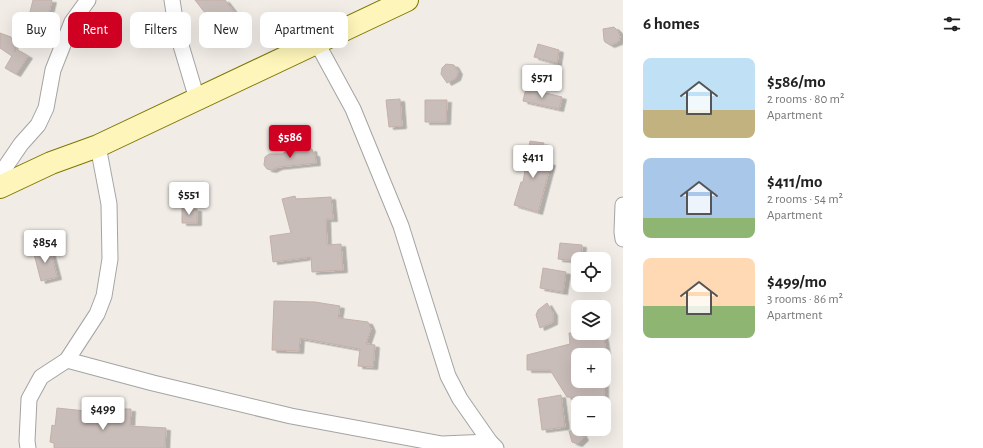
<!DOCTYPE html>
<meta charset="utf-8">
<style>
:root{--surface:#fff;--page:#f2f2f2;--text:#222;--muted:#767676;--accent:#d00022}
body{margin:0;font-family:"Alegreya Sans",sans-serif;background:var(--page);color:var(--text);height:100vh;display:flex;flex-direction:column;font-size:15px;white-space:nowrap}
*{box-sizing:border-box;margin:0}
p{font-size:13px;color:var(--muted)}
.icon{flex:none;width:22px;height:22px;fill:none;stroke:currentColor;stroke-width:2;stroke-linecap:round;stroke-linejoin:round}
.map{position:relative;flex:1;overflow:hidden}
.side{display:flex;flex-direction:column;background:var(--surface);width:360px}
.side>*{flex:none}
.top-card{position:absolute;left:12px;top:12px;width:380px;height:36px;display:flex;gap:8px}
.controls{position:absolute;left:571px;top:252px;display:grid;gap:8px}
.controls a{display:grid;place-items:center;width:40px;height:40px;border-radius:8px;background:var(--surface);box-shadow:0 4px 16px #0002;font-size:20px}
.price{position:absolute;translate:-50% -34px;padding:0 9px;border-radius:4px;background:#fff;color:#222;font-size:13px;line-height:26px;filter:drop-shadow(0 1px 2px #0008)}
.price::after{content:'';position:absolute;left:50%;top:24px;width:12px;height:9px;margin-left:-6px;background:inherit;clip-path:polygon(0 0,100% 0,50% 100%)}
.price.on{background:var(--accent);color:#fff}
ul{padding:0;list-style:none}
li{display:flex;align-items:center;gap:12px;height:100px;padding:0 20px}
li span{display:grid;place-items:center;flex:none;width:112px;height:80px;border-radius:8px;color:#555}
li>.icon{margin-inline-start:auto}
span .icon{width:48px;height:48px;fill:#fffc;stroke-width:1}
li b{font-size:17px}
h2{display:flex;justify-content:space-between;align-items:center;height:48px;padding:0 20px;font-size:17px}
.chip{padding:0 14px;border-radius:8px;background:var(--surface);box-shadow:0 4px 16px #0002;font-size:14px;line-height:36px}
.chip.on{background:var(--accent);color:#fff}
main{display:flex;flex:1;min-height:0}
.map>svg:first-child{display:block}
.building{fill:#c9bdb9;stroke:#c4b0a8;filter:url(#shadow)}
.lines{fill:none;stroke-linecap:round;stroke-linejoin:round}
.street-casing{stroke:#a4a4a4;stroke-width:17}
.secondary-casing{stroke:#7e7800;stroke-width:24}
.street{stroke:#fff;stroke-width:15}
.secondary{stroke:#fdf5b9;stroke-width:22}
</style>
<main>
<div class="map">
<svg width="623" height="448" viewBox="0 0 623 448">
<defs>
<filter id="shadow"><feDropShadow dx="4.5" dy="2.5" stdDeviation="0" flood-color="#0004"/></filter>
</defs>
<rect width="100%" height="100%" fill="#f1ece6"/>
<g class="building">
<polygon points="33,0 52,0 46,24 28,20"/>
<polygon points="195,0 225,0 235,13 216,27"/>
<polygon points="614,27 618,31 620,37 618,42 610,45 605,42 604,40 603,29"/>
<polygon points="0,33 11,37 15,52 16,49 28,56 16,74 5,68 12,56 0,48"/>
<polygon points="538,44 559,50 557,63 534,57"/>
<polygon points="446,64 454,65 458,72 456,78 447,83 441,74 442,68"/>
<polygon points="526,88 562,97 559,109 523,101"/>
<polygon points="400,99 402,126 389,127 386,100"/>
<polygon points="425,100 447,100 446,122 425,122"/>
<polygon points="530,141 544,143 540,162 551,163 538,212 514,205 521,182 523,182"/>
<polygon points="312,149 313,154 315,154 316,163 278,167 272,170 267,169 264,165 265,157 269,154 284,154 284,152"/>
<polygon points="295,196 296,199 331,197 333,219 326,219 327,245 341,244 343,270 312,272 311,257 273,262 270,236 291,233 282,199"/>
<polygon points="182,208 197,209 197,223 182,223"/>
<polygon points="560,243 582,245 581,259 578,259 578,261 558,259"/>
<polygon points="49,246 57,277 41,281 33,250"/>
<polygon points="543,268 566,272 563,292 540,288"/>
<polygon points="274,301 315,302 340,306 338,318 368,322 371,329 366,344 375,345 373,367 358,366 360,349 300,338 299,351 272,350"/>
<polygon points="547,303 553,313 553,322 540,328 536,315 538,310"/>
<polygon points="569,333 603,333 606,352 589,355 574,355 578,372 578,381 604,381 604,398 567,397 550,370 527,370 527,355 570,344"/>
<polygon points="561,395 565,427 542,430 538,399"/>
<polygon points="57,408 105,413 105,409 131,409 130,426 166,428 165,448 54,448 54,443 50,442 52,425 55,426"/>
<polygon points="577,430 581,432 584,438 578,444 572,442 569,431"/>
</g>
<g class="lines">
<defs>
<g id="street">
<polyline points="172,0 177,32 197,99"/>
<polyline points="317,43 353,109 401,226 448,376 460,399 490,442 496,448"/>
<polyline points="0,178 6,166 21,144 38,125 46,108 53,70 72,22 88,0"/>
<polyline points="623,205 622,232 623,239"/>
<polyline points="67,360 153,383 291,416 442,444 490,442"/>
<polyline points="28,448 27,441 29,399 41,377 67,360 97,314 104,296 110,259 109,204 98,146"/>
</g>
<polyline id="secondary" points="0,187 51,163 98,146 407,0"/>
</defs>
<use href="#street" class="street-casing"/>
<use href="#secondary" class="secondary-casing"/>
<use href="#street" class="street"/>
<use href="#secondary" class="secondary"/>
</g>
</svg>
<div class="controls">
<a><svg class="icon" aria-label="locate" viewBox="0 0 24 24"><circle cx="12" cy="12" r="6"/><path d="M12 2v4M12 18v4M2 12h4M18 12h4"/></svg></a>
<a><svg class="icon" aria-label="layers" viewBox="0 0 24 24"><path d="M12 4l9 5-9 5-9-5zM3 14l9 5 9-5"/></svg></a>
<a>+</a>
<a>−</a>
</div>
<b class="price" style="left:542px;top:99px">$571</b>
<b class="price on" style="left:290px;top:159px">$586</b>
<b class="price" style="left:533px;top:179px">$411</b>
<b class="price" style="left:189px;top:216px">$551</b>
<b class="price" style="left:45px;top:264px">$854</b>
<b class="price" style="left:103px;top:431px">$499</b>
<div class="top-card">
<a class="chip">Buy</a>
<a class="chip on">Rent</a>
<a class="chip">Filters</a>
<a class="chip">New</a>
<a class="chip">Apartment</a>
</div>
</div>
<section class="side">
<h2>6 homes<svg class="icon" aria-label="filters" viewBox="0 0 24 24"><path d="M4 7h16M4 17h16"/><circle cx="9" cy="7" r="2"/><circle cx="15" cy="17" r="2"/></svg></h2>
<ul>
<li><span style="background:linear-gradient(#bfe0f5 65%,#c2b280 0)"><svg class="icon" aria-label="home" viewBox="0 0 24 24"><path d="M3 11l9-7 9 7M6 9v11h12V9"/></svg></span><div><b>$586/mo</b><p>2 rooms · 80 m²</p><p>Apartment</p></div></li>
<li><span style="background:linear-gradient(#a9c7e8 75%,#8fb573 0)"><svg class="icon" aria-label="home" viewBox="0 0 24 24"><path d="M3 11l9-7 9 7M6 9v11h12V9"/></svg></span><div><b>$411/mo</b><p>2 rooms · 54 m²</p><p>Apartment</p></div></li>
<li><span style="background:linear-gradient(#ffd9b3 60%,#8fb573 0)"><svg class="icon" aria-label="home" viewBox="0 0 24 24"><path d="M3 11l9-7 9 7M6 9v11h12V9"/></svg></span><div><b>$499/mo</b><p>3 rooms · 86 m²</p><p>Apartment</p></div></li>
</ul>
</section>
</main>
